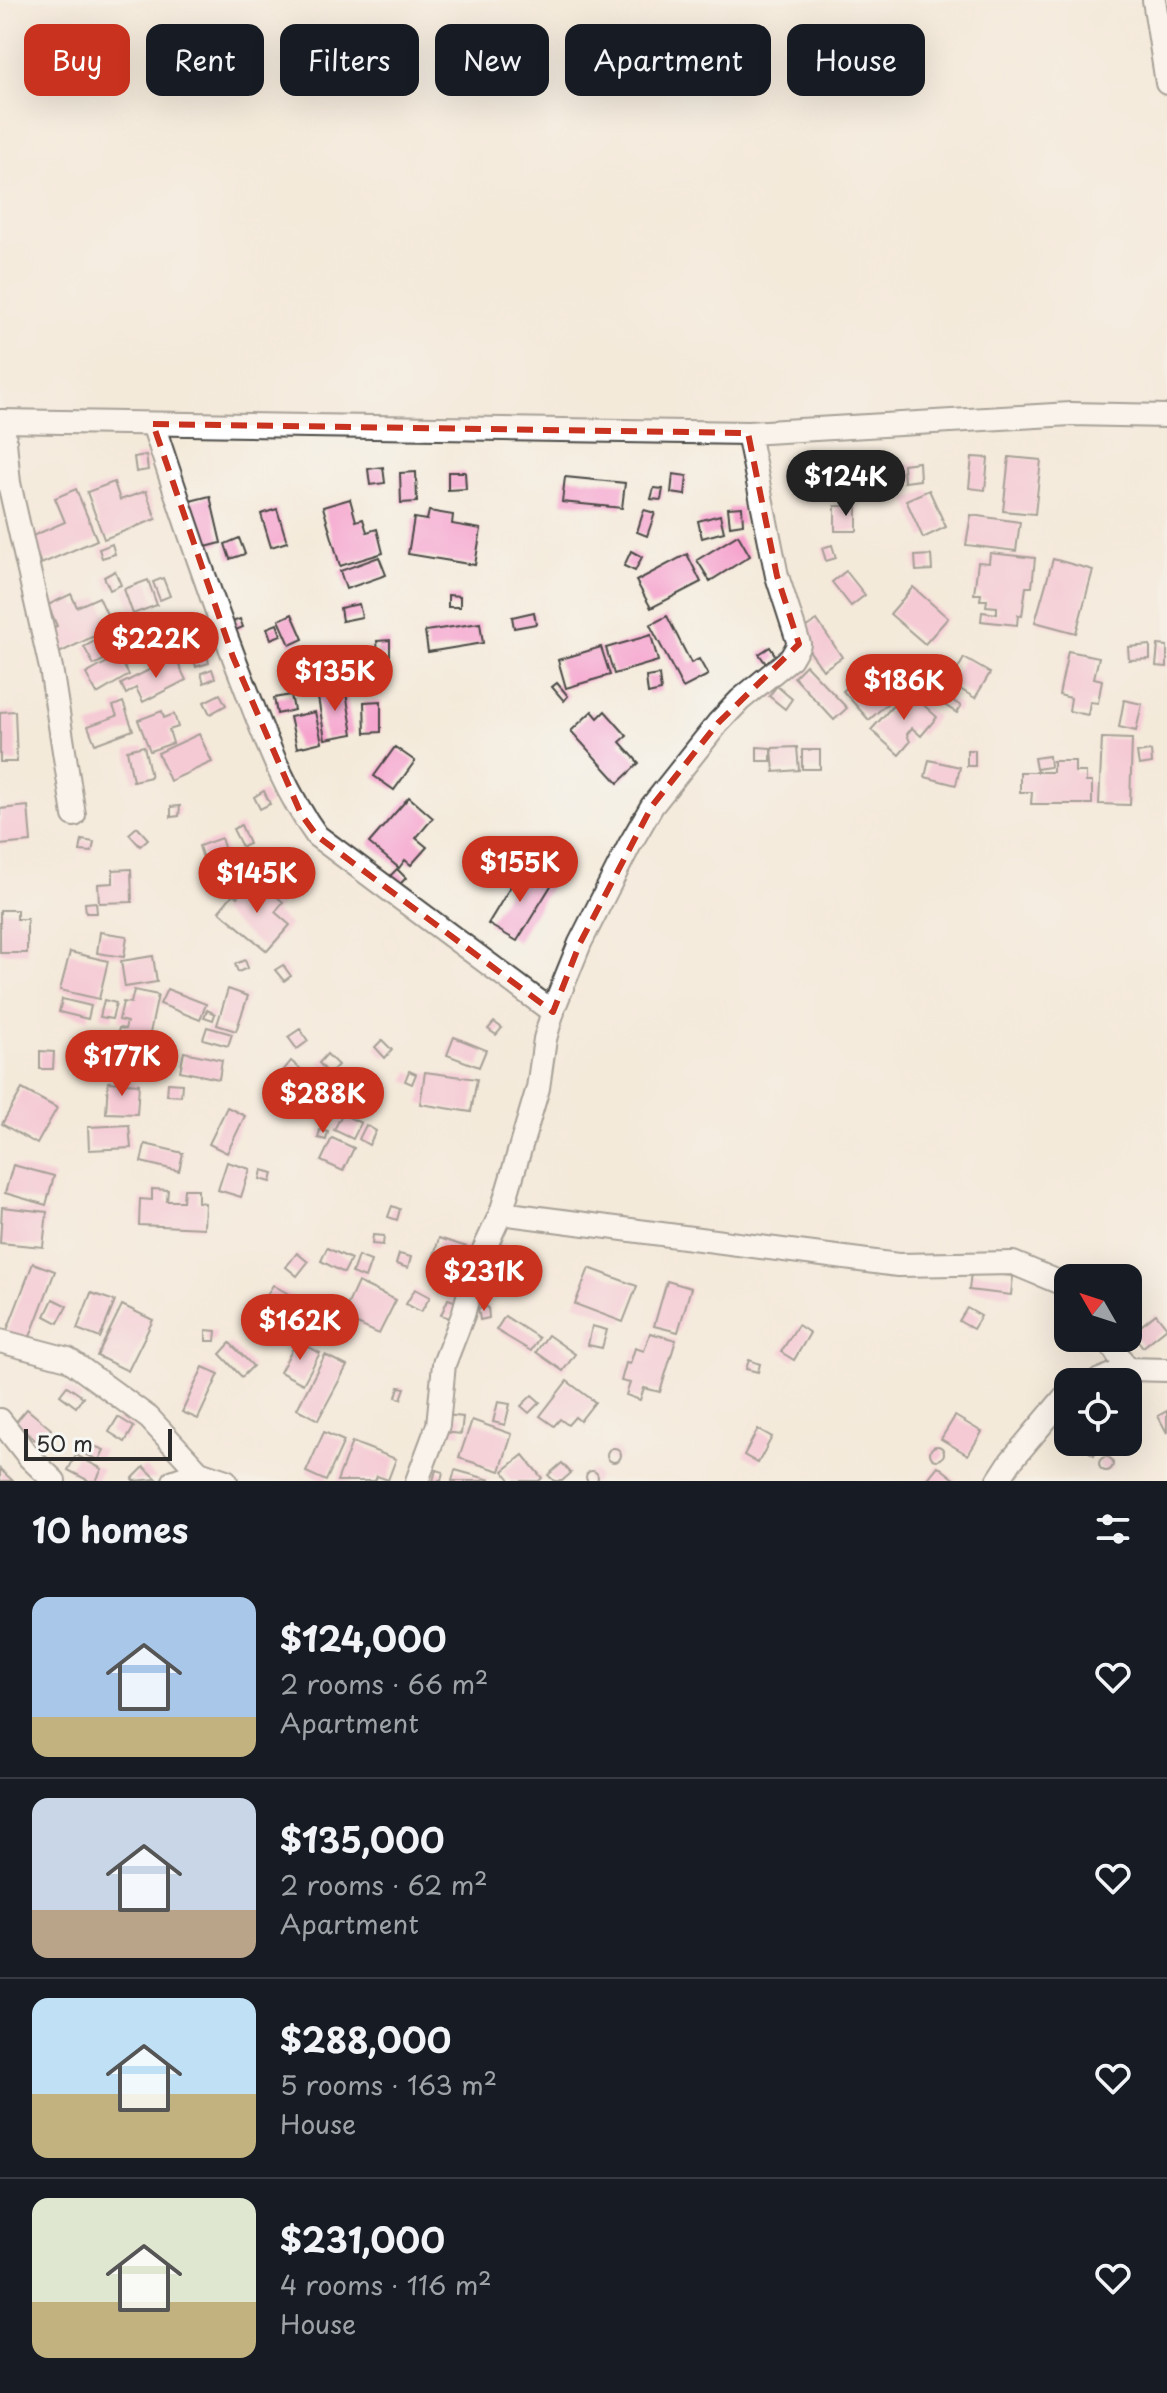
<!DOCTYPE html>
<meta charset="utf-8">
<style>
:root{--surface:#171b24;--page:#20242c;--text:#f1f3f6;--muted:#9ea1a6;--line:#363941;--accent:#c8321e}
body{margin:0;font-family:"Playpen Sans",sans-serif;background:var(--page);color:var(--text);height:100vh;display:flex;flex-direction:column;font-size:30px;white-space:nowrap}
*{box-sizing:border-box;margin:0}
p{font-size:26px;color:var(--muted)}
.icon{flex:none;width:44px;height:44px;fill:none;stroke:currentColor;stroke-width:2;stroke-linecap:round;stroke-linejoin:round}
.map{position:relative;height:1481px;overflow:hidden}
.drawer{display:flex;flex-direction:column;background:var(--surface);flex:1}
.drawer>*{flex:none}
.top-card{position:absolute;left:24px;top:24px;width:1120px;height:72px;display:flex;gap:16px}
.needle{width:52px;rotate:309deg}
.buttons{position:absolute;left:1054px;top:1264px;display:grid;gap:16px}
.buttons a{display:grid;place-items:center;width:88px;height:88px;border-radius:16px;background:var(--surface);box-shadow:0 8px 32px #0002;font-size:40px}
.scale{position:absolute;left:24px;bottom:20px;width:148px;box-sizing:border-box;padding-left:8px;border:4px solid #2b2b2b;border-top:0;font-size:22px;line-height:28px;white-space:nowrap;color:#2b2b2b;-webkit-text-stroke:6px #f6f6f2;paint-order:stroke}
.price{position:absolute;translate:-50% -68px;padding:0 18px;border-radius:28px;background:var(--accent);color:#fff;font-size:26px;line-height:52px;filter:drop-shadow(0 2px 4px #0008)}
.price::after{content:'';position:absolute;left:50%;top:48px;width:24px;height:18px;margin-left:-12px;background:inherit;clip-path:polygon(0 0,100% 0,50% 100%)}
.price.current{background:#222;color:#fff}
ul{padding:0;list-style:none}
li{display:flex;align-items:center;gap:24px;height:200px;padding:0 32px}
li+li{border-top:2px solid var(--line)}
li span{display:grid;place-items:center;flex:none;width:224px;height:160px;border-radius:16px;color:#555}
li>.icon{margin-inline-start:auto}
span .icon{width:96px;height:96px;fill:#fffc;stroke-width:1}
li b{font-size:34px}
h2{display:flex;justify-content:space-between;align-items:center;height:96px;padding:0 32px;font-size:34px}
.chip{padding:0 28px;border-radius:16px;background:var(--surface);box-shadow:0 8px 32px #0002;font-size:28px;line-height:72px}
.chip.current{background:var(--accent);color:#fff}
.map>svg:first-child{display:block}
.building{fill:#f6a4ce}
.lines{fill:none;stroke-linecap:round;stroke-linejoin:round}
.minor-casing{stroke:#494845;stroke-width:26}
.minor{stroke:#fff;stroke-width:22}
.marked{fill:none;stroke:#c8321e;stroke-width:6;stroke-dasharray:16 10;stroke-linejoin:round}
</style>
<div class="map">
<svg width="1167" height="1481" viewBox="0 0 1167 1481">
<rect width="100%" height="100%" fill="#f6f6f2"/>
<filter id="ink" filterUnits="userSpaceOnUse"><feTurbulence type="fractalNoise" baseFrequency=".0125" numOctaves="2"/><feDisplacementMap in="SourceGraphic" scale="16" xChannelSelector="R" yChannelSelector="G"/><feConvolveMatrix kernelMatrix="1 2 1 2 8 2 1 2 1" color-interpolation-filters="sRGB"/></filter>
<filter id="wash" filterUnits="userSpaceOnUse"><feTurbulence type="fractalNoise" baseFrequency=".006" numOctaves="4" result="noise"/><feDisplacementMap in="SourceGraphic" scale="32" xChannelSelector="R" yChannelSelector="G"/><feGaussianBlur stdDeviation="1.8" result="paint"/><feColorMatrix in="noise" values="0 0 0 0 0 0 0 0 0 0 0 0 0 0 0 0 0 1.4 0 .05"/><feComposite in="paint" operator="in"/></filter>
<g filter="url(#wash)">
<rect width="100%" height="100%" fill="#f4eada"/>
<g id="blocks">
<g class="building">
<polygon points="146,455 148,470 136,472 134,457"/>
<polygon points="972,457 988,458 985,490 969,488"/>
<polygon points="1009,457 1041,460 1035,514 1003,511"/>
<polygon points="919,462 920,480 904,482 903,464"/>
<polygon points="383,467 385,483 370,485 368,469"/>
<polygon points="416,472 417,502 401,503 400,473"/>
<polygon points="448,472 465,472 466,489 448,490"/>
<polygon points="673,474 687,476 685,495 671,493"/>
<polygon points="565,477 625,483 622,508 562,502"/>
<polygon points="114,482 120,500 146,491 156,519 104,539 87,492"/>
<polygon points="654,488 663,489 661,500 651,499"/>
<polygon points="76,489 97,540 41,564 30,537 65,522 55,498"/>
<polygon points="929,490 946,527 923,538 906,500"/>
<polygon points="210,496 221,543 198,549 186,502"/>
<polygon points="350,499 356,521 363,519 367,532 377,529 383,553 340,566 323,507"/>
<rect x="835" y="506" width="22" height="25"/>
<polygon points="742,507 743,524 730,526 728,508"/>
<polygon points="277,509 287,542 271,547 261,514"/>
<polygon points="644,510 655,513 647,536 637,532"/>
<polygon points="429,511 453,515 452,524 481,529 475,565 408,554 414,518 427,520"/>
<polygon points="720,515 724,532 702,538 698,521"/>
<polygon points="971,515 1020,522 1016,551 966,545"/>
<polygon points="738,535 750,556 710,581 697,560"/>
<polygon points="239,538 245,554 230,559 225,544"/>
<polygon points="112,544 115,554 102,558 99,549"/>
<polygon points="832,545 836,558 826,561 822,548"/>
<polygon points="631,551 642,557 635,571 624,566"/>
<polygon points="990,553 1035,558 1032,587 1026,587 1022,616 1018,615 1017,625 981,621 982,612 997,614 997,607 986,606 987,600 980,600 981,594 974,594 978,562 989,563"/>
<polygon points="687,554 701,582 651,608 636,581"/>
<polygon points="931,555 932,570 916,571 915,556"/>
<polygon points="379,557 386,575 346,589 340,571"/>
<polygon points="1053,559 1093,570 1076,633 1035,622"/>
<polygon points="115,571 121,585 110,590 104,577"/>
<polygon points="846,571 865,595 851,606 832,582"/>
<polygon points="163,578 170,596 160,600 153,582"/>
<polygon points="148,580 157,605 133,614 124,589"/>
<polygon points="913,587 948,618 925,644 890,614"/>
<polygon points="71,594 77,607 99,597 113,627 55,655 44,632 57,626 48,605"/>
<polygon points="448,595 460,596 460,607 448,607"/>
<polygon points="359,604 362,617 342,621 340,608"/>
<polygon points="534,612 536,624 514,628 512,617"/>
<polygon points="292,614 303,639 290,645 279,620"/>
<polygon points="667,616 691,663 699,659 708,675 683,688 650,625"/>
<polygon points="240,619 243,627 236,630 232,622"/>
<polygon points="817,620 842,657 823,670 797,633"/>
<polygon points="480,623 483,643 428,652 425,631"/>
<polygon points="277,624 281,635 271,639 267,628"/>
<polygon points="111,632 121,651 94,665 84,647"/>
<polygon points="651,635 658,661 614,674 606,648"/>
<polygon points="390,640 390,655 378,656 377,641"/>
<polygon points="1150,645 1150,659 1129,660 1128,647"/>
<polygon points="1158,645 1167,646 1167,667 1156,666"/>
<polygon points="601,647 610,675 566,688 558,660"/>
<polygon points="770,647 777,658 767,665 759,654"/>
<polygon points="206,651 209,663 196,667 193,654"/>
<polygon points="1068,651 1099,657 1094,678 1102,680 1098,703 1090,702 1088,715 1069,711 1071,698 1059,695"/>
<polygon points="118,656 129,675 97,694 86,674"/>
<polygon points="175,657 186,680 143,702 136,688 126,694 121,684"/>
<polygon points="964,658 990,673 975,698 950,683"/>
<rect x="319" y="659" width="10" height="11"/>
<polygon points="806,665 847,708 834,720 794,677"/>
<polygon points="212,669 215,678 204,683 201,673"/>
<polygon points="864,673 890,701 869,720 843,691"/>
<polygon points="659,675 661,691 648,694 646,677"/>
<polygon points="557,683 568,696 564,701 552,687"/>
<polygon points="777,686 792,699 785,709 769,696"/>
<polygon points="345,687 353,734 325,739 317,692"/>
<polygon points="907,690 937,717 921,736 912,728 907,734 910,742 899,755 871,730"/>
<polygon points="220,694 226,705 210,714 204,702"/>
<polygon points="291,695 294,710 277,714 274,698"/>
<polygon points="947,697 961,706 957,713 943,704"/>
<polygon points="1124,700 1142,704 1136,731 1119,727"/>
<polygon points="381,701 381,732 365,733 364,702"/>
<polygon points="123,702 133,730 95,744 88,726 117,716 113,706"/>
<polygon points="15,711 17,762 0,762 0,712"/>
<polygon points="162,711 164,718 174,714 178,727 169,730 173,743 150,751 138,720"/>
<polygon points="592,711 598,718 605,711 627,736 620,742 639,763 618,783 571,731"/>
<polygon points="315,712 322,742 297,748 290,717"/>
<polygon points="199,734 212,762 170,781 158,753"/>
<polygon points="1102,738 1132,739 1130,805 1099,804"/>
<polygon points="144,746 151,777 133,781 127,750"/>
<polygon points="395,747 415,761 394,790 374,776"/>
<polygon points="757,747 771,748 771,761 757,761"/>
<polygon points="797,747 799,770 774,772 772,748"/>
<rect x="802" y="750" width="18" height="19"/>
<rect x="967" y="750" width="8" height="16"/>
<polygon points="1151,751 1152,763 1139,765 1137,753"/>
<polygon points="1049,756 1050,767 1036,769 1034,758"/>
<polygon points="929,760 960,767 956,785 925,777"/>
<polygon points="1053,761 1075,761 1075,772 1086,772 1086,782 1092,782 1092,804 1031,804 1032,792 1020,792 1020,772 1053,772"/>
<polygon points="264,791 270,804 260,809 254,797"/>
<polygon points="409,797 433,818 416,838 427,847 411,865 405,860 399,868 369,843"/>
<polygon points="28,806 31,842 0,845 0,809"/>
<polygon points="180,806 179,816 171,817 171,807"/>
<polygon points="241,825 249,844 242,847 233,829"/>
<polygon points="137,827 148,839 140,846 129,834"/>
<polygon points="221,838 231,869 209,877 199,846"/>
<polygon points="82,840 94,842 92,852 80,851"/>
<polygon points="263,854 267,863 255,868 251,859"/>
<polygon points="523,866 552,884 517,941 488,924"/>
<polygon points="131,869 132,902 99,903 98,884 113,883 113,870"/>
<polygon points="397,869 406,878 398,886 389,877"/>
<polygon points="263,884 283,902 275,912 290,925 267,951 219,911 233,894 237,897 246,887 254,894"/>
<polygon points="96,902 97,913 86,913 85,903"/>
<polygon points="0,910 17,910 17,919 27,919 27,953 0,953"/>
<polygon points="100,932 127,936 124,957 97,953"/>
<polygon points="70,952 108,961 99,999 60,990"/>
<polygon points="153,956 157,982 125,987 121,961"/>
<polygon points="245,960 248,968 238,972 235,964"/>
<polygon points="283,965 291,976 284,981 275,970"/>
<polygon points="167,989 206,1004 200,1020 160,1004"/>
<polygon points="228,989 248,996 236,1031 217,1025"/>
<polygon points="134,990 158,995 146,1052 115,1045 119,1028 125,1029 127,1022 119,1020 123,1002 131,1003"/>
<polygon points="62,999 91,1006 88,1019 59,1012"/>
<polygon points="104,1000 116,1003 112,1019 100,1017"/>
<polygon points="207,1010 215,1014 213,1020 204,1017"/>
<polygon points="494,1022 502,1028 496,1035 488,1029"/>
<polygon points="207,1027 232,1034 228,1046 203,1039"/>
<polygon points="300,1029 308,1041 297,1049 288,1037"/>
<polygon points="454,1037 486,1050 479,1067 447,1055"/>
<polygon points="382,1040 392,1050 385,1058 375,1047"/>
<polygon points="40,1051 54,1052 53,1069 40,1069"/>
<polygon points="184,1052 222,1060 219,1079 180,1071"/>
<polygon points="327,1054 338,1065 329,1074 319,1063"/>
<polygon points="291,1061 309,1076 291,1100 272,1085"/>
<polygon points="409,1071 416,1074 412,1084 405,1081"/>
<polygon points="425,1072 477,1079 471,1112 420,1104"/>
<polygon points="311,1080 324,1088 329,1081 347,1093 326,1125 295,1104"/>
<polygon points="108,1082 139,1084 137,1114 106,1113"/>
<polygon points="168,1083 182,1084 181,1096 167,1095"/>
<polygon points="22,1089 57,1108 37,1144 2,1124"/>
<polygon points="227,1107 245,1116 227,1153 209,1144"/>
<polygon points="342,1114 361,1123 353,1139 334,1130"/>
<polygon points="129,1125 131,1148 89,1150 88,1127"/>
<polygon points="366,1125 376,1131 369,1145 359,1139"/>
<polygon points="320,1130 328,1132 326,1140 318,1138"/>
<polygon points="332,1138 354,1148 343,1171 321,1161"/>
<polygon points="145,1144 183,1153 179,1171 141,1162"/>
<polygon points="227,1162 250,1169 241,1197 218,1190"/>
<polygon points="13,1165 54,1176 46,1205 5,1193"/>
<polygon points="262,1170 273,1173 271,1182 260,1179"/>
<polygon points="152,1189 168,1190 167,1201 183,1201 184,1189 198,1189 198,1202 205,1203 204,1228 139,1225 140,1199 152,1200"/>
<polygon points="392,1206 400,1209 397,1220 388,1217"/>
<polygon points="2,1207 47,1212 43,1247 0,1243"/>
<polygon points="373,1235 384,1236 383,1245 372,1244"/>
<polygon points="439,1238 473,1249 465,1277 431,1266"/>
<polygon points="502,1244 516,1251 499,1284 485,1277"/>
<polygon points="327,1248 351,1259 344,1273 321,1261"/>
<polygon points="297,1253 308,1262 297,1276 286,1267"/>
<polygon points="399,1254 411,1257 408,1268 396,1264"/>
<polygon points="358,1256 371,1261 365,1278 352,1273"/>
<polygon points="33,1263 55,1271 28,1342 6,1333"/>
<polygon points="589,1268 637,1286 623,1322 575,1304"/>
<polygon points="971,1272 1013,1276 1011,1295 969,1290"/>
<polygon points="667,1281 691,1288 678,1332 654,1326"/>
<polygon points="358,1282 396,1300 379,1334 342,1317"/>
<polygon points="273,1285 301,1301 290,1319 262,1303"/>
<polygon points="415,1289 430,1297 421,1312 406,1304"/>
<polygon points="91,1293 115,1301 100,1338 77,1329"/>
<polygon points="53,1299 67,1306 58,1323 45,1316"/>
<polygon points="448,1299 457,1302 450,1318 441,1315"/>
<polygon points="122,1305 153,1320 128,1371 97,1356"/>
<polygon points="488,1307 489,1318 480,1320 478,1308"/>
<polygon points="967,1308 981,1316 973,1329 959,1321"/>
<polygon points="1156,1314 1167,1328 1143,1347 1132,1333"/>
<polygon points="505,1316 539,1338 531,1351 496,1330"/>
<polygon points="1068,1318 1068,1335 1061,1323"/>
<polygon points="798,1325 810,1333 794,1360 781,1352"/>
<polygon points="592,1326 607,1330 602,1348 588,1345"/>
<polygon points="206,1330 216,1331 215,1341 206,1341"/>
<polygon points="650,1333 676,1340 660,1392 644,1388 640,1400 626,1395 630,1383 621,1381 626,1363 630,1364 635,1348 644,1351"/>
<polygon points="548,1335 575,1354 563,1371 536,1352"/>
<polygon points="297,1341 320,1353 303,1384 280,1372"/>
<polygon points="230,1343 253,1366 242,1377 220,1354"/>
<polygon points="325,1355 347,1366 318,1420 297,1409"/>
<polygon points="749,1360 760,1364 758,1372 746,1369"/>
<polygon points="203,1367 219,1374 198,1419 182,1412"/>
<polygon points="567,1381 595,1402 580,1421 575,1417 568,1425 560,1419 554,1426 540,1416"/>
<polygon points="67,1386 83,1397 76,1407 60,1395"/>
<polygon points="399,1387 405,1388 401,1399 396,1397"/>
<polygon points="532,1395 540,1402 529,1413 521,1406"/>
<polygon points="498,1402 510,1404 505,1425 493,1422"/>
<polygon points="27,1409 51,1429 39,1443 15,1423"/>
<polygon points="1167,1411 1167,1433 1158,1416"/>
<polygon points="446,1415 463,1417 461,1434 444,1432"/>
<polygon points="955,1416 982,1432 968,1455 941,1439"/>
<polygon points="118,1417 134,1427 125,1442 109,1432"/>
<polygon points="472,1420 512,1434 500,1471 459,1458"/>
<polygon points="758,1429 772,1437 758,1463 744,1455"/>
<polygon points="324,1432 344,1441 326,1481 306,1472"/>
<polygon points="84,1442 104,1450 99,1460 79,1452"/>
<polygon points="352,1442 396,1459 388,1480 377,1476 375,1481 337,1481"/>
<polygon points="1073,1442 1102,1442 1094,1455"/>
<circle cx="937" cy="1453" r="7"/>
<circle cx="614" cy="1455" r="7"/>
<polygon points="76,1455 102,1469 96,1481 89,1481 68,1470"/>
<polygon points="523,1455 542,1478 539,1481 511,1481 503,1471"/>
<circle cx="1106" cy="1464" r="7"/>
<polygon points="562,1463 571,1473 562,1481 554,1481 548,1475"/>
<polygon points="938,1466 957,1481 926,1481"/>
<polygon points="144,1467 157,1479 134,1481 132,1479"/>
<polygon points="0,1469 13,1481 0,1481"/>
<polygon points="436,1470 443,1472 441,1481 433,1481"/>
<polygon points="455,1470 491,1480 491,1481 452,1481"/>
<circle cx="592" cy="1477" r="6"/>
</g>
</g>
</g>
<g filter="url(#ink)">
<use href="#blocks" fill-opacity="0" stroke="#494845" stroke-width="2"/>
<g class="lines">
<defs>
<g id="minor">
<polyline points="1154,0 1167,83"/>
<polyline points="0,421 748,433 1071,414 1167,416"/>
<polyline points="3,421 9,483 51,668 74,815"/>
<path d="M153,424C183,515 213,605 248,694C267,743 285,792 317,836L553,1012"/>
<polyline points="501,1213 898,1265 1013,1263 1068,1286"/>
<polyline points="1107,1338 1127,1369 1167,1370"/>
<polyline points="0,1341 68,1359 149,1418 199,1472"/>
<polyline points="1095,1382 1127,1369"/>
<polyline points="0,1420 29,1457 54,1481"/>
<polyline points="174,1481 199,1472 226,1481"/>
<polyline points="417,1481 438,1425 444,1364 463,1315 476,1267 501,1213 538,1088 545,1039 554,1007 580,943 629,846 652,806 718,723 740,700 791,658 799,644 777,576 748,433"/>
<polyline points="998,1481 1011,1461 1068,1393"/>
</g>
</defs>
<use href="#minor" class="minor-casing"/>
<use href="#minor" class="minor"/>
</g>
</g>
<path d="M0 0H1167V1481H0ZM153,424L748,433L777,576L799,644L718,723L652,806L580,943L553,1012L317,836L301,814L233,657Z" fill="#f4eada" fill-opacity=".55" fill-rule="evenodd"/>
<path class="marked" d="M153,424L748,433L777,576L799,644L718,723L652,806L580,943L553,1012L317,836L301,814L233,657Z"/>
</svg>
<div class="buttons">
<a><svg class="needle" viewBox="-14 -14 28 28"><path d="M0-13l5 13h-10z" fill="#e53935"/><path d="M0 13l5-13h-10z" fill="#9ea1a6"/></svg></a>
<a><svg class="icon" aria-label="locate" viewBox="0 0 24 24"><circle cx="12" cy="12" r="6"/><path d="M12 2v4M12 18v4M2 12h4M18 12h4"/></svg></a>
</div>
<div class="scale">50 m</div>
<b class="price current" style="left:846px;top:518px">$124K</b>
<b class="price" style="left:156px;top:680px">$222K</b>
<b class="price" style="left:335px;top:713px">$135K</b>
<b class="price" style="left:904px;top:722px">$186K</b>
<b class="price" style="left:520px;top:904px">$155K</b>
<b class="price" style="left:257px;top:915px">$145K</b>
<b class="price" style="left:122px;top:1098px">$177K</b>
<b class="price" style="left:323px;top:1135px">$288K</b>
<b class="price" style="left:484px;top:1313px">$231K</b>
<b class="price" style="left:300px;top:1362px">$162K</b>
<div class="top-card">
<a class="chip current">Buy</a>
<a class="chip">Rent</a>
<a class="chip">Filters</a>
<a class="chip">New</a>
<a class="chip">Apartment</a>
<a class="chip">House</a>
</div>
</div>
<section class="drawer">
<h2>10 homes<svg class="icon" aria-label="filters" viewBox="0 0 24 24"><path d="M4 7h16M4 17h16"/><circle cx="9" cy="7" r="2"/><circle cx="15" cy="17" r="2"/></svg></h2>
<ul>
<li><span style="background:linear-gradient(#a9c7e8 75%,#c2b280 0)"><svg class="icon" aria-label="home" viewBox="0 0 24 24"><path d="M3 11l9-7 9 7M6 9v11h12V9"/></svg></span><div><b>$124,000</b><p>2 rooms · 66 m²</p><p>Apartment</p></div><svg class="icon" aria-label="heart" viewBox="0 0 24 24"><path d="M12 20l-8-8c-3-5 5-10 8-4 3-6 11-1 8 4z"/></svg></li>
<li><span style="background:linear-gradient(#c9d6e8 70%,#b9a48a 0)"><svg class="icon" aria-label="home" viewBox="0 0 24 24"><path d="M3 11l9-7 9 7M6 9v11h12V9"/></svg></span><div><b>$135,000</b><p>2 rooms · 62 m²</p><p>Apartment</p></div><svg class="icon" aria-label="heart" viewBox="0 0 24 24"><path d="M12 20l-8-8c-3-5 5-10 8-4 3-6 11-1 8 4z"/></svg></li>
<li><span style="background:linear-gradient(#bfe0f5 60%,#c2b280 0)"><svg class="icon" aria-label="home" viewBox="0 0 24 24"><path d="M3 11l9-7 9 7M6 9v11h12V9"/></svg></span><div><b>$288,000</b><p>5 rooms · 163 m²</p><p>House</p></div><svg class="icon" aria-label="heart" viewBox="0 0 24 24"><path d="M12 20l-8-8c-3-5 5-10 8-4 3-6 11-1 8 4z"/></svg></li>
<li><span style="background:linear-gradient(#dfe7d0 65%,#c2b280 0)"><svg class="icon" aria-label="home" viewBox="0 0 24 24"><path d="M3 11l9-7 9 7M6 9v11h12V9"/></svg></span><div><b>$231,000</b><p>4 rooms · 116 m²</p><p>House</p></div><svg class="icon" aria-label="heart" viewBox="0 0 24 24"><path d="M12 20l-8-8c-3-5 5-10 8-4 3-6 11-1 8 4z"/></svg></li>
</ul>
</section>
